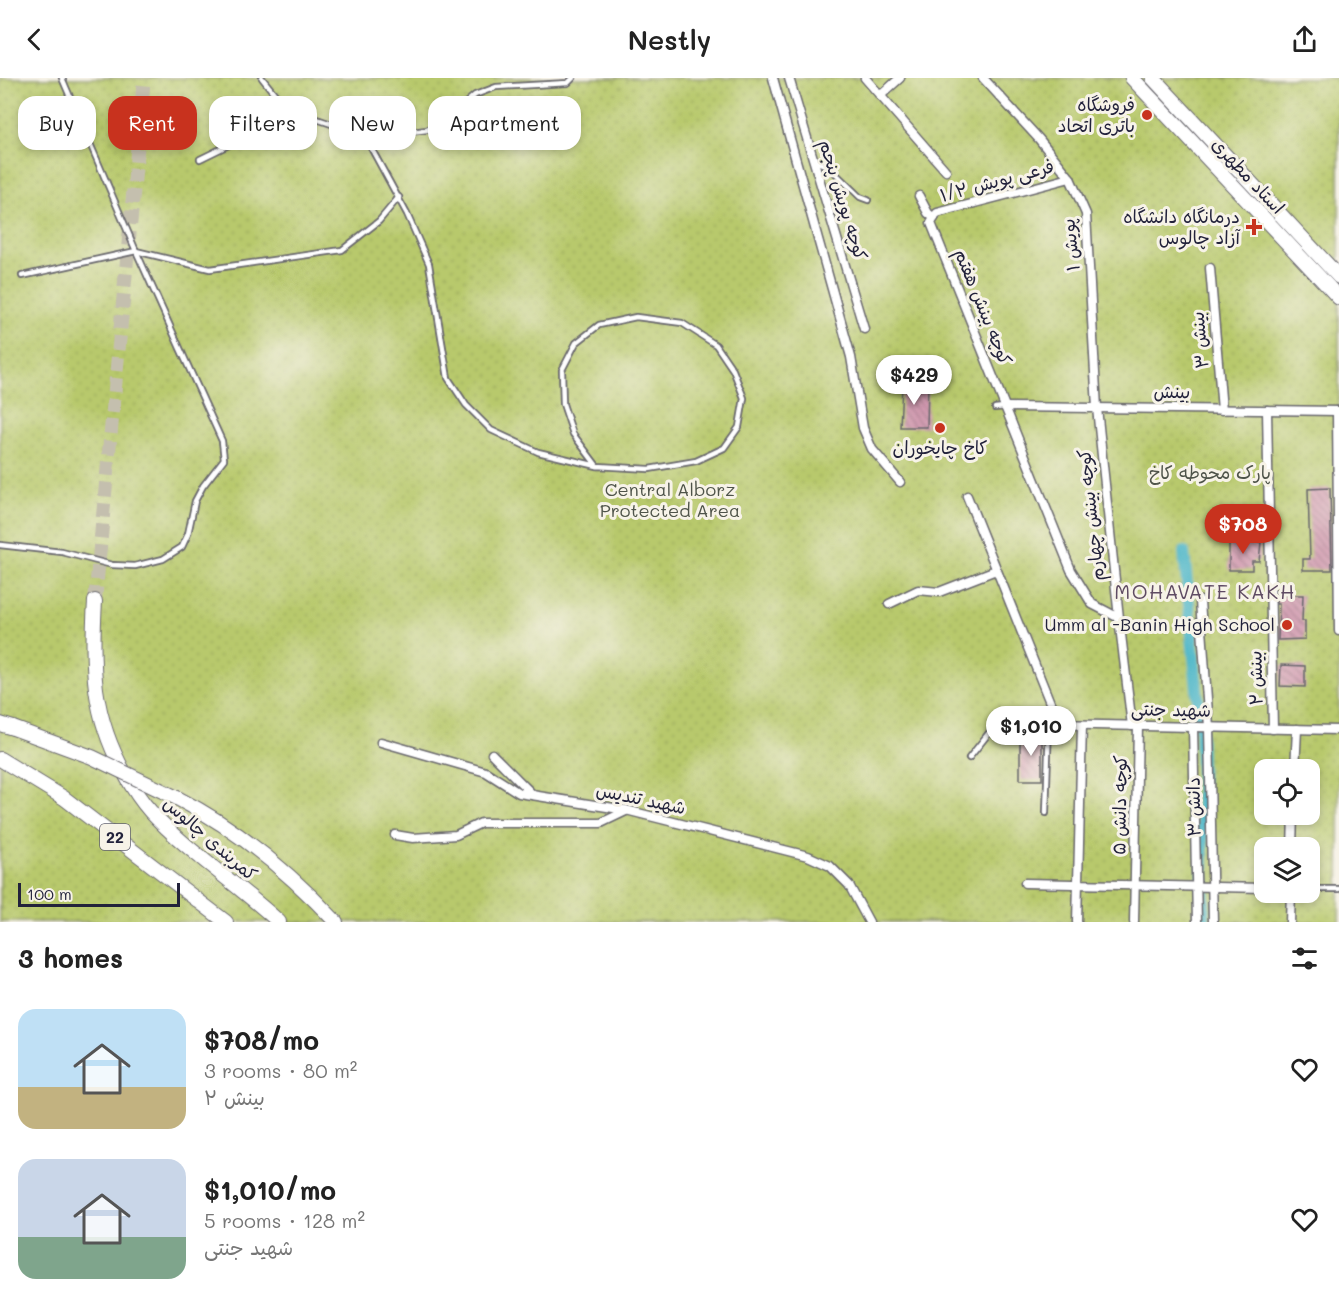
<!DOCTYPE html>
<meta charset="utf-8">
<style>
:root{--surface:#fff;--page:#f6f6f6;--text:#222;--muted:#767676;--accent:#c8321e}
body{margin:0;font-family:Mali,"Playpen Sans Arabic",sans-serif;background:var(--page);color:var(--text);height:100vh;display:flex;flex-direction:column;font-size:22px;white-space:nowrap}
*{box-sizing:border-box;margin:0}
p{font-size:20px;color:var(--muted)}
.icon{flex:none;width:33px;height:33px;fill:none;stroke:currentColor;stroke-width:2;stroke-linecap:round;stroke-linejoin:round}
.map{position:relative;height:844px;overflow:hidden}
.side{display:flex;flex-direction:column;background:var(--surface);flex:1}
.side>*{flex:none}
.hud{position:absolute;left:18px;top:18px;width:600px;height:54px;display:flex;gap:12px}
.controls{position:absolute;left:1254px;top:681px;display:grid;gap:12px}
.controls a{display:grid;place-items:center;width:66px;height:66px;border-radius:12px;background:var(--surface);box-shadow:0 3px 9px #0003;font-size:30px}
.scale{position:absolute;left:18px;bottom:15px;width:162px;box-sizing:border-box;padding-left:6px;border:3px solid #22223b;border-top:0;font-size:16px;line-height:21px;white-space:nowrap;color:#22223b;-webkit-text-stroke:4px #f7f3e8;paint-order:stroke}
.price{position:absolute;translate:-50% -51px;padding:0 14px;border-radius:21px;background:#fff;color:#222;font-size:20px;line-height:39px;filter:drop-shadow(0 2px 3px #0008)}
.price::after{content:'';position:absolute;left:50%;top:36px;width:18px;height:14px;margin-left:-9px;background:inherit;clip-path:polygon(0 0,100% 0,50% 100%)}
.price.on{background:var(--accent);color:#fff}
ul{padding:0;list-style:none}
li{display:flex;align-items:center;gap:18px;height:150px;padding:0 18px}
li span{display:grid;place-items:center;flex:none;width:168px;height:120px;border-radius:18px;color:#555}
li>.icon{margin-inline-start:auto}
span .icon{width:72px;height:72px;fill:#fffc;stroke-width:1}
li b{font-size:26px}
h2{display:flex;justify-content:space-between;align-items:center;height:72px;padding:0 18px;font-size:26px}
.chip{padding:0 21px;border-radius:18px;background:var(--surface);box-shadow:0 3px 9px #0003;font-size:21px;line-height:54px}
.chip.on{background:var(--accent);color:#fff}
header{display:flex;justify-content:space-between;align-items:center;height:78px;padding:0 18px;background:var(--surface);font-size:27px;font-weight:600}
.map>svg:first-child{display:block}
.park{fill:url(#park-dots);stroke:#6d7654;stroke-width:1.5;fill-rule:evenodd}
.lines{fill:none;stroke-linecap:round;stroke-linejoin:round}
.canal{stroke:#4bb6c8;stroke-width:12}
.building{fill:url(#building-back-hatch)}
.trunk-tunnel{stroke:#c4bfae;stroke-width:14;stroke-dasharray:14 7;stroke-linecap:butt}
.service-casing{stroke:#69676d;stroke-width:8}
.minor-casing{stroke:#69676d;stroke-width:11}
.primary-casing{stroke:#69676d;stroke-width:16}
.trunk-casing{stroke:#69676d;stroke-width:16}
.service{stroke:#fff;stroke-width:4.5}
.minor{stroke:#fff;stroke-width:8}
.primary{stroke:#fff;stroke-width:14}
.trunk{stroke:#fff;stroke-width:14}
.trunk-bridge-casing{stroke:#69676d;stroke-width:16;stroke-linecap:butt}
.trunk-bridge{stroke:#fff;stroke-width:14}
.poi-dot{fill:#c8321e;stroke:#f7f3e8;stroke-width:2}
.labels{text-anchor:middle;stroke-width:6;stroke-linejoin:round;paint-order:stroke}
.shield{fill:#f7f3e8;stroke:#62616f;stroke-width:1.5}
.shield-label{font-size:16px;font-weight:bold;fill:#22223b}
.poi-label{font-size:18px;fill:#22223b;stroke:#f7f3e8;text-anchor:end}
.street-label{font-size:18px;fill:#22223b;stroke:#f7f3e8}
.park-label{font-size:18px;fill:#4f544a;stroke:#f7f3e8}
.neighbourhood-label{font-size:20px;letter-spacing:1.5px;fill:#5f4b63;stroke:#f7f3e8}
</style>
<header><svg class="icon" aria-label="back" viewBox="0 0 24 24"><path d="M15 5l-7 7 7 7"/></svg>Nestly<svg class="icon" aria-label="share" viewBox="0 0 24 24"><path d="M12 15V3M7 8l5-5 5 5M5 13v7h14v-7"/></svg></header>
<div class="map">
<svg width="1339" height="844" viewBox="0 0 1339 844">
<defs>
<pattern id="park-dots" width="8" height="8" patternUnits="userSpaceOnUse" patternTransform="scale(1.5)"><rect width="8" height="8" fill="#b8c96c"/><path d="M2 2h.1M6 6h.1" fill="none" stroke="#9eac5e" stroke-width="1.8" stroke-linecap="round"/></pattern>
<pattern id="building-back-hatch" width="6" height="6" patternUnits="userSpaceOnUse" patternTransform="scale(1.5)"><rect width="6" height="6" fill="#d097ae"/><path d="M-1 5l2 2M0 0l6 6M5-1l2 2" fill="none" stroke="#a87b8f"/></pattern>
</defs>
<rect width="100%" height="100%" fill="#f7f3e8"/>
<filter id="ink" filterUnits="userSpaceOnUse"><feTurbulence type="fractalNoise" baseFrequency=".0167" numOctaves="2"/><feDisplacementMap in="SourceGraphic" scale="12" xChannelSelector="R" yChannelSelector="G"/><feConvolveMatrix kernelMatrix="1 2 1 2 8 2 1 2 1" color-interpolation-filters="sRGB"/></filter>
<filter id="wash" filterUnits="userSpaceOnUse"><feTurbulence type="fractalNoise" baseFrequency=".008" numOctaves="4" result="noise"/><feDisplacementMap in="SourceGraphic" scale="24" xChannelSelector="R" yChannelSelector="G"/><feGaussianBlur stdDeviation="1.35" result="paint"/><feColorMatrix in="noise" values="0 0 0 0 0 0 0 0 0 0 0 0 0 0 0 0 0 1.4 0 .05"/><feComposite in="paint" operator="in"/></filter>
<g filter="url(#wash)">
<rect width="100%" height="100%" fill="#ece6cb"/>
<path class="park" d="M0,0H1339V844H0ZM1264,692H1310V736H1264ZM1264,770H1310V814H1264Z"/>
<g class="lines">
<polyline class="canal" points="1184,474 1200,643 1204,844"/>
</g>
<g id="blocks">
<g class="building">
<polygon points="902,307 928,307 927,349 900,349"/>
<polygon points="1330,410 1332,492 1303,492 1303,481 1310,481 1308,411"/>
<polygon points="1229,464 1261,464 1259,483 1252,483 1252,492 1229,492"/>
<polygon points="1276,517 1303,517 1302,543 1305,543 1305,561 1278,562 1279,526 1276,526"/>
<polygon points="1281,587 1305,588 1305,609 1280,608"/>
<rect x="1020" y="656" width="22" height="46"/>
</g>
</g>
</g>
<g filter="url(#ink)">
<use href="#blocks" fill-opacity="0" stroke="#69676d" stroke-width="1.5"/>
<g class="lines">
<polyline class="trunk-tunnel" points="95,523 144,0"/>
<defs>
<g id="service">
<polyline points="262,0 277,19 296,34 364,57 386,57 427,52 448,40 475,17 496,9 568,5 573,0"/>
<polyline points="364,57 407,136 429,186 448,300 466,327 491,352 538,374 597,388 649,391 696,383 724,370 739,349 744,320 733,292 716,267 682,245 636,239 599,247 576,265 562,292 563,326 573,356 597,388"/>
<polyline points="200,81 296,34"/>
<polyline points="813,82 829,89 860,119 868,122"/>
<polyline points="22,198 136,173 210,191 342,172 379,143 399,119"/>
<polyline points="995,330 1005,329"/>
<polyline points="0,467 62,474 112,487 135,488 163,481 182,469 188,456 195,423 203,408 224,381 222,363 136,173 62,0"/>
<polyline points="969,680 992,651 1003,645"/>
<polyline points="1046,735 1049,646"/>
<polyline points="1310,811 1339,811"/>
</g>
<g id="minor">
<polyline points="773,0 851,279 863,350 872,371 900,404"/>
<polyline points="789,0 864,251"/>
<polyline points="865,0 946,93"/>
<polyline points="983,0 1039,61 1070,100 1086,136 1097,330 1119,540 1132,648"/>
<polyline points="880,18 900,0"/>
<polyline points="919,118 928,135 934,140"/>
<polyline points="934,140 931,145 1071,492 1092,526 1119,540"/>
<polyline points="934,140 937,135 1070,100"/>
<polyline points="1210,190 1222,332"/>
<polyline points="1005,329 1339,333"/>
<polyline points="1267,332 1273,651"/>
<polyline points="1337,333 1339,553"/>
<polyline points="967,418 1059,647"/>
<polyline points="1200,523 1209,649 1213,844"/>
<polyline points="889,526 918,512 939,514 996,492"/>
<polyline points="1003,645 1339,652"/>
<polyline points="1193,649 1197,844"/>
<polyline points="381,664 486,694 519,715 626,732 808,778 830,788 849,807 869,844"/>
<polyline points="492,676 532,716"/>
<polyline points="1295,692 1297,651"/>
<polyline points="395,757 413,760 456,757 481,745 601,745 626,733"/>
<polyline points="1292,770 1293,736"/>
<polyline points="1025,805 1264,810"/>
<polyline points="1077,844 1082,647"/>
<polyline points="1134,844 1138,648"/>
<polyline points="1290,844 1291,814"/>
</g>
<g id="primary">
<polyline points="1132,0 1339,220"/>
<polyline points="1153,0 1339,199"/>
</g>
<g id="trunk">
<path d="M95,523C91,587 92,638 125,696C132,709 140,722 151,734C189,775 238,806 279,844"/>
<polyline points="0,646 13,650"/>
<polyline points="0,681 64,720 226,844"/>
<path d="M177,720C238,751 290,795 336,844"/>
</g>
</defs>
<use href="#service" class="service-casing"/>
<use href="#minor" class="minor-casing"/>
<use href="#primary" class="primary-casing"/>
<use href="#trunk" class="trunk-casing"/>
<use href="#service" class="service"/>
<use href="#minor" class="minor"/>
<use href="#primary" class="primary"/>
<use href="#trunk" class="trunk"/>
<defs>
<polyline id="trunk-bridge" points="13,650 92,679 177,720"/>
</defs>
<use href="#trunk-bridge" class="trunk-bridge-casing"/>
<use href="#trunk-bridge" class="trunk-bridge"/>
</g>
</g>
<g class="poi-dot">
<circle cx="1147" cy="37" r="6"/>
<path d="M1251 140h6v6h6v6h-6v6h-6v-6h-6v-6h6z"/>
<circle cx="940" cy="350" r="6"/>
<circle cx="1287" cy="547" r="6"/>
</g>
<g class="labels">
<rect class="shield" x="100" y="746" width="30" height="26" rx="4.5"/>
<g class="shield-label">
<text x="115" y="765">22</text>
</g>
<g class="poi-label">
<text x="1135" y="33">فروشگاه<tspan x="1135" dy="21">باتری اتحاد</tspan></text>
<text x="1240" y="145">درمانگاه دانشگاه<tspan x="1240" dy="21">آزاد چالوس</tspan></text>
<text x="940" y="376" text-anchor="middle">کاخ چایخوران</text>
<text x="1275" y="553">Umm al -Banin High School</text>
</g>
<g class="street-label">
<text transform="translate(1248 98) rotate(47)" y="6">استاد مطهری</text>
<text transform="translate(997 103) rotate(-15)" y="6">فرعی پویش ۱/۲</text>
<text transform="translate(843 122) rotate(73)" y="6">کوچه پویش پنجم</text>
<text transform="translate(1071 167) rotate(-96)" y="6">پویش ۱</text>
<text transform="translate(983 229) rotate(68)" y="6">کوچه بینش هفتم</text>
<text transform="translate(1200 262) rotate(-95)" y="6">بینش ۳</text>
<text transform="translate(1172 314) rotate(1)" y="6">بینش</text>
<text transform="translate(1091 437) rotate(-96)" y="6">کوچه بینش چهارم</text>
<text transform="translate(1256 600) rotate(-91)" y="6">بینش ۲</text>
<text transform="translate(1171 632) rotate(1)" y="6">شهید جنتی</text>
<text transform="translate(641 721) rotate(12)" y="6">شهید تندیس</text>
<text transform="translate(1120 727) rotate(-89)" y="6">کوچه دانش ۵</text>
<text transform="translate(1194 729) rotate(-91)" y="6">دانش ۳</text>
<text transform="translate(210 761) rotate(41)" y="6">کمربندی چالوس</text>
</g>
<g class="park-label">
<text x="1210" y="401">پارک محوطه کاخ</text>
<text x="670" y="418">Central Alborz<tspan x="670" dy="21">Protected Area</tspan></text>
</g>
<g class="neighbourhood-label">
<text x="1205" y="521">MOHAVATE KAKH</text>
</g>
</g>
</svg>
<div class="controls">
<a><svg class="icon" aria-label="locate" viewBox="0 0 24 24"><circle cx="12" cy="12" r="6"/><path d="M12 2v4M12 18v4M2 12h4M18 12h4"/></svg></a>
<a><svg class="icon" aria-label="layers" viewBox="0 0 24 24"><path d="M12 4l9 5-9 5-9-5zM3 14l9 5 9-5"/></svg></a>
</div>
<div class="scale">100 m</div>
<b class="price" style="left:914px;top:328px">$429</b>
<b class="price on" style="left:1243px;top:477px">$708</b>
<b class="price" style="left:1031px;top:679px">$1,010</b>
<div class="hud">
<a class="chip">Buy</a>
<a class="chip on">Rent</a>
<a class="chip">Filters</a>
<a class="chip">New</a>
<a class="chip">Apartment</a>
</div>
</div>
<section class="side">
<h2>3 homes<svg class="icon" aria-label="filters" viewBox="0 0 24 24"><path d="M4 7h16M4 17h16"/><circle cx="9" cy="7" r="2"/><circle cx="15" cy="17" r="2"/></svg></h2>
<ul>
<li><span style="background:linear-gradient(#bfe0f5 65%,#c2b280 0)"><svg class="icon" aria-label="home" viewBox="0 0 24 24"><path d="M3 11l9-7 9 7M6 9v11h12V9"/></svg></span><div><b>$708/mo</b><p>3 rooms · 80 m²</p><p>بینش ۲</p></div><svg class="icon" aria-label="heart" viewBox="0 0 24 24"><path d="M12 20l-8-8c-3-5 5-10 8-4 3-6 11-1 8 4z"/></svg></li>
<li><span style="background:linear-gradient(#c9d6e8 65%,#7fa58c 0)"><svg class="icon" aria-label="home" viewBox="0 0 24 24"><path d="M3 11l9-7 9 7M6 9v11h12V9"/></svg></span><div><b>$1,010/mo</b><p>5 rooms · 128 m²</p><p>شهید جنتی</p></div><svg class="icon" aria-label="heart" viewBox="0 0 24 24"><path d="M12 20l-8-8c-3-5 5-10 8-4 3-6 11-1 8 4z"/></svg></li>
</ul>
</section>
